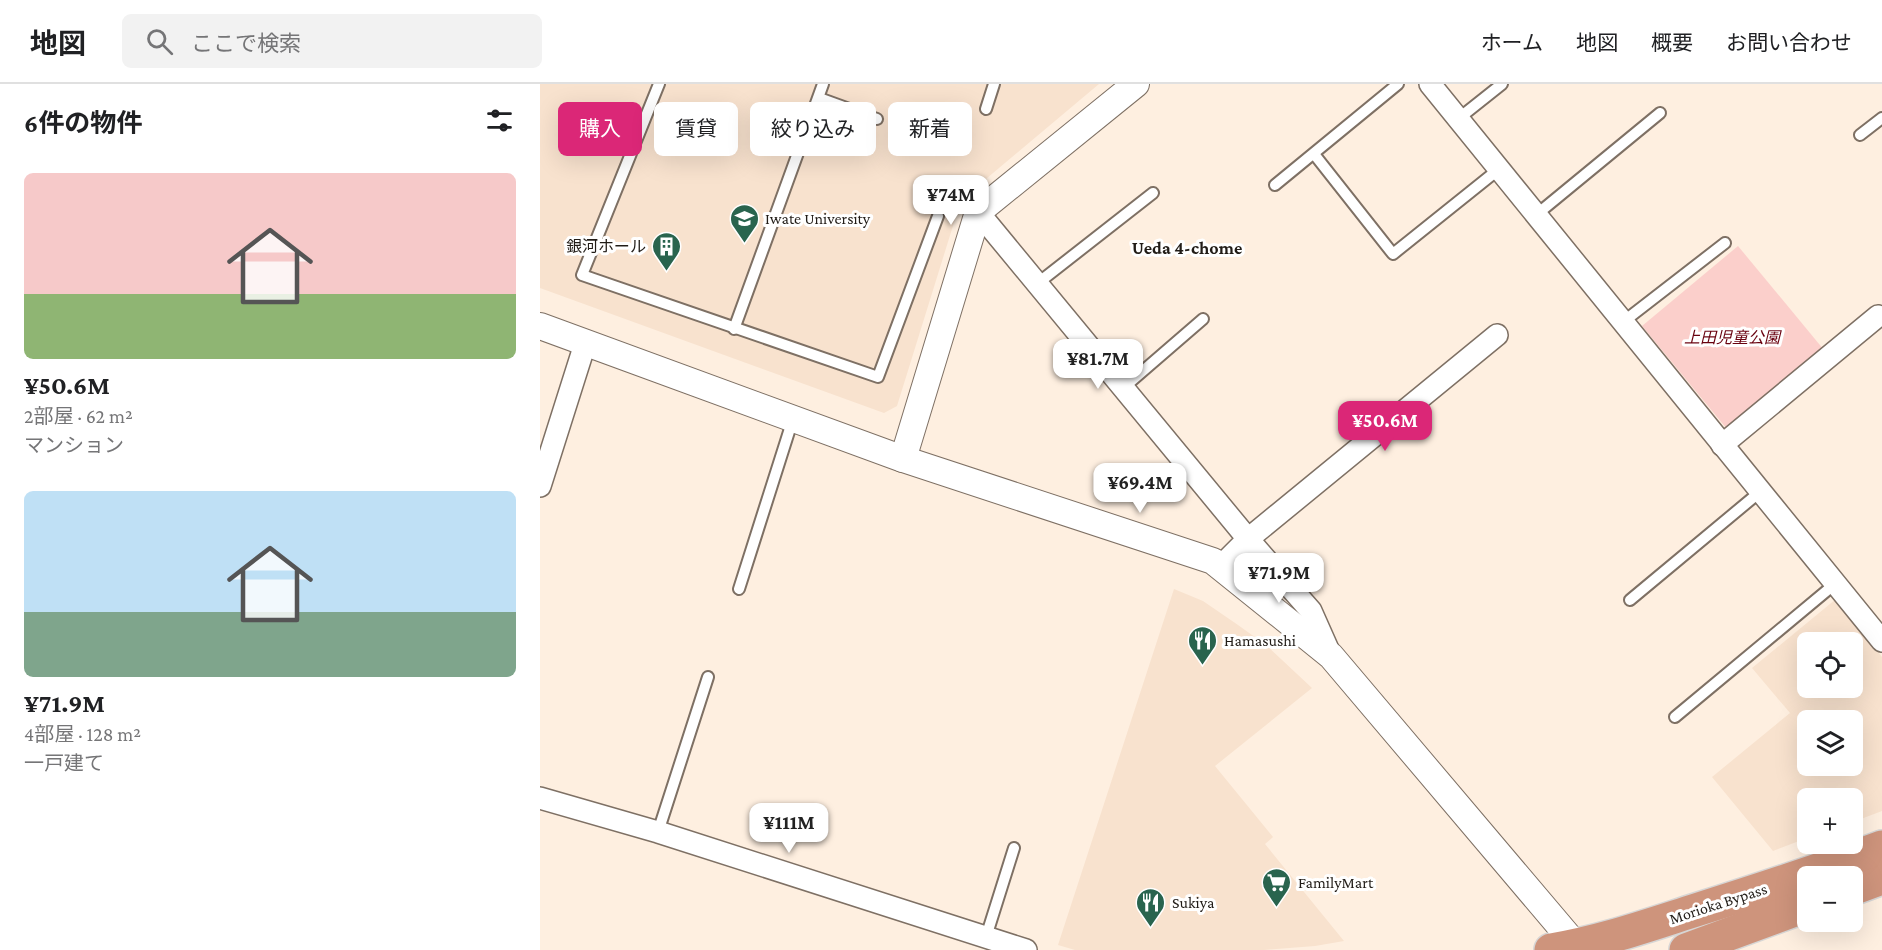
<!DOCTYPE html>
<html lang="ja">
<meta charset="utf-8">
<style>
:root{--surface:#fff;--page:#f2f2f2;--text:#202124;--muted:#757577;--line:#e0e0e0;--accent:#db2777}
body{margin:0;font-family:"Crimson Pro","Noto Sans JP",serif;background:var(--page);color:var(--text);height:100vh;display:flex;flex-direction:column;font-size:22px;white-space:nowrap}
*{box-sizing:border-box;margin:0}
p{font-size:20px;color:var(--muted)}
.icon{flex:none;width:33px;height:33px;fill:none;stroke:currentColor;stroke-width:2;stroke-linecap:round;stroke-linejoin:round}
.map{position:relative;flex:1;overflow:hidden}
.drawer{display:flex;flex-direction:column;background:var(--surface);width:540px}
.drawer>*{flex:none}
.banner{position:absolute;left:18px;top:18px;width:570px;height:54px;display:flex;gap:12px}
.tools{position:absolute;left:1257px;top:548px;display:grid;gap:12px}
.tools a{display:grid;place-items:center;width:66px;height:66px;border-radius:9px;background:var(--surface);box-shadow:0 6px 24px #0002;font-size:30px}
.price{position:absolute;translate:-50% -51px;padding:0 14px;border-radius:12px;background:#fff;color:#222;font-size:20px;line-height:39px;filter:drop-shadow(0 2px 3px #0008)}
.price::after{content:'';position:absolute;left:50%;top:36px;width:18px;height:14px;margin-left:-9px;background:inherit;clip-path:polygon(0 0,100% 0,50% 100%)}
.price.current{background:var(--accent);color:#fff}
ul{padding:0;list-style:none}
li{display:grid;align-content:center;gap:12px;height:318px;padding:0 24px}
li span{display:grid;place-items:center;height:186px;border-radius:9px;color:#555}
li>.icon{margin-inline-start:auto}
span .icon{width:108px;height:108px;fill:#fffc;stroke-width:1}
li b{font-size:26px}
h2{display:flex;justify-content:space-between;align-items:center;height:72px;padding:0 24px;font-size:26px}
.chip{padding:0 21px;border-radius:9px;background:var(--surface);box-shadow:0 6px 24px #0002;font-size:21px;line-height:54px}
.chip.current{background:var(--accent);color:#fff}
header{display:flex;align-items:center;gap:36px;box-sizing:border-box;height:84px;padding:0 30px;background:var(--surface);border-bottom:2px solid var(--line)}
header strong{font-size:28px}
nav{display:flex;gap:33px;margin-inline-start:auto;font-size:21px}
.search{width:420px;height:54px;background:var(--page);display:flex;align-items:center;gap:15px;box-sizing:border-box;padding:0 21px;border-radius:9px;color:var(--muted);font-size:22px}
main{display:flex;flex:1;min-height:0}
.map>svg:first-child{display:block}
.built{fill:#f8e2ce;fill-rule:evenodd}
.green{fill:#fbcfcb}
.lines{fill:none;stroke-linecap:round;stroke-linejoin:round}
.service-casing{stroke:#7e7064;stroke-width:14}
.minor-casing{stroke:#7e7064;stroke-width:24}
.tertiary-casing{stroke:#7e7064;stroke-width:28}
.trunk-casing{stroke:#d7d6d5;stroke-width:36}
.service{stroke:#fff;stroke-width:10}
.minor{stroke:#fff;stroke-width:21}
.tertiary{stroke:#fff;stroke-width:26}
.trunk{stroke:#ce947c;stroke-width:33}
.labels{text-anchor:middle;stroke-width:6;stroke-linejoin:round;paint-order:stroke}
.poi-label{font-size:16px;fill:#211c17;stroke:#fff;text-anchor:start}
.park-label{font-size:16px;font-style:italic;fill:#68010e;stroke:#fff}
.street-label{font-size:16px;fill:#211c17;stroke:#fff}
.neighbourhood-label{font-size:18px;font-weight:bold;fill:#211c17;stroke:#fff}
</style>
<header>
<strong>地図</strong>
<div class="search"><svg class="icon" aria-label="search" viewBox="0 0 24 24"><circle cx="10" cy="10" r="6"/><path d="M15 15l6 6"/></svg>ここで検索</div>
<nav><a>ホーム</a><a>地図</a><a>概要</a><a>お問い合わせ</a></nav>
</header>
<main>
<section class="drawer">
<h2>6件の物件<svg class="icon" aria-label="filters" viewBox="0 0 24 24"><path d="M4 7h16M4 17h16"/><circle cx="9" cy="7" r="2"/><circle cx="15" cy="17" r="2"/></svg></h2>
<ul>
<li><span style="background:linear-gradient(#f6c9c9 65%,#8fb573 0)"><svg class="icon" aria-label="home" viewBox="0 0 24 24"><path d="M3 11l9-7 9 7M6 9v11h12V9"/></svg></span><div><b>¥50.6M</b><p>2部屋 · 62 m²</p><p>マンション</p></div></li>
<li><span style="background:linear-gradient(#bfe0f5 65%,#7fa58c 0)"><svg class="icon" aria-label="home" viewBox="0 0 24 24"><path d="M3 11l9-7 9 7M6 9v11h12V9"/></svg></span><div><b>¥71.9M</b><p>4部屋 · 128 m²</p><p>一戸建て</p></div></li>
</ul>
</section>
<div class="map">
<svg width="1342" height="866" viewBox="0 0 1342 866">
<rect width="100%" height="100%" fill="#feefe0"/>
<g class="built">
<polygon points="0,0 559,0 421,116 357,322 344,329 0,204"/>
<polygon points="634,505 663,517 698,541 726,561 772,604 675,682 733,753 725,760 804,857 775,862 724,866 535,866 518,861"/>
<path d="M1296,515L1342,573V727L1313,738L1312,714H1268L1267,754L1233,767L1172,693L1250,629L1212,584ZM1268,558H1312V603H1268ZM1268,636H1312V681H1268Z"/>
</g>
<polygon class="green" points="1198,162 1284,266 1187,345 1102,242"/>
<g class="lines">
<defs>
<g id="service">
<polyline points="119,0 42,191 338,293 398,132"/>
<polyline points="279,14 337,35"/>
<polyline points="446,25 454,0"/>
<polyline points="918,35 962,0"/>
<polyline points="1320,51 1342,34"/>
<polyline points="774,70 853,170 959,85"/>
<polyline points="735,101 858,0"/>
<polyline points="996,131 1120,29"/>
<polyline points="498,199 613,109"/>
<polyline points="1083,238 1185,159"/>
<polyline points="194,245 283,0"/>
<polyline points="582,305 663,235"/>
<polyline points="199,505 253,335"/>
<polyline points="1090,516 1221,407"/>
<polyline points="1135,633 1296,499"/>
<polyline points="118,748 168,593"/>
<polyline points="446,853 474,764"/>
</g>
<g id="minor">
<polyline points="890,0 1342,557"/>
<polyline points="438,128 708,455 680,483"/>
<polyline points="1182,361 1338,232"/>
<polyline points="0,402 45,260"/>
<polyline points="791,572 771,527 708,455 957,251"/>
<polyline points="0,714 118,748 486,866"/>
</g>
<g id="tertiary">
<polyline points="0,242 363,375 673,477 791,572 1040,866"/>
<polyline points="363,375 438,128 596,0"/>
</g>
<g id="trunk">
<polyline points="1312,805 1342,794"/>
<path d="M1011,866C1061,858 1109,841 1156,826C1219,806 1281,786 1342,763"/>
<polyline points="1146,866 1268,821"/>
</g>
</defs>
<use href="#service" class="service-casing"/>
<use href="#minor" class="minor-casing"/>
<use href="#tertiary" class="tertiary-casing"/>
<use href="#trunk" class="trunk-casing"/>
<use href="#service" class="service"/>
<use href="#minor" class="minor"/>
<use href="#tertiary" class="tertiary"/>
<use href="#trunk" class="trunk"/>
</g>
<defs>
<symbol id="university-pin" viewBox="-11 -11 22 30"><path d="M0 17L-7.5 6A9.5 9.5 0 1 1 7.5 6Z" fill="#29644e" stroke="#fff"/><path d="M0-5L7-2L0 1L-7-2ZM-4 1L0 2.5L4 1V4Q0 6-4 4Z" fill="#fff"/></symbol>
<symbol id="building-pin" viewBox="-11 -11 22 30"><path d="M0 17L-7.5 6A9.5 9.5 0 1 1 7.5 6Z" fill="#29644e" stroke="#fff"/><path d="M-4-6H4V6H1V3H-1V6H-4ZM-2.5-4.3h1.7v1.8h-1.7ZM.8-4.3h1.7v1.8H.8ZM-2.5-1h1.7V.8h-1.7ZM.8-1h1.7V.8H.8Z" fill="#fff"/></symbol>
<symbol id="restaurant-pin" viewBox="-11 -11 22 30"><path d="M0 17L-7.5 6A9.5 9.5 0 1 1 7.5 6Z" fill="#29644e" stroke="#fff"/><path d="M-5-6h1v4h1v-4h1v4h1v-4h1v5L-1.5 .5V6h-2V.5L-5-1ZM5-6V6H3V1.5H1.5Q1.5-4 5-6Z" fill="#fff"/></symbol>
<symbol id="supermarket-pin" viewBox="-11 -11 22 30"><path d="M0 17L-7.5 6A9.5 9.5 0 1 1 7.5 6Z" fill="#29644e" stroke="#fff"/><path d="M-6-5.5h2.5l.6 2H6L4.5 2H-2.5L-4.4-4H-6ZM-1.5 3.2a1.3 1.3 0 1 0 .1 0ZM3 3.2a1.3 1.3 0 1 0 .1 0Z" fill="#fff"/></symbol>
</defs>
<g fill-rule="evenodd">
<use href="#university-pin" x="188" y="118" width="33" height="45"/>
<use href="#building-pin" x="110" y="146" width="33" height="45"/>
<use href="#restaurant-pin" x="646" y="540" width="33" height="45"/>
<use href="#supermarket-pin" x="720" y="782" width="33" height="45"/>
<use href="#restaurant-pin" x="594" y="802" width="33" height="45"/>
</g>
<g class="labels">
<g class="poi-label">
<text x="225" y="140">Iwate University</text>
<text x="106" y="168" text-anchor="end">銀河ホール</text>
<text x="684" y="562">Hamasushi</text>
<text x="758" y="804">FamilyMart</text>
<text x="632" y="824">Sukiya</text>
</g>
<g class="park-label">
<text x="1192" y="259">上田児童公園</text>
</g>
<g class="street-label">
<text transform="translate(1178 819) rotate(-18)" y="6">Morioka Bypass</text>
</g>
<g class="neighbourhood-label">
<text x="647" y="170">Ueda 4-chome</text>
</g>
</g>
</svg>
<div class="tools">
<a><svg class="icon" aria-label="locate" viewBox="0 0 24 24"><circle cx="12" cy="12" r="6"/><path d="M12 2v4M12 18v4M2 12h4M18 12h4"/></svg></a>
<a><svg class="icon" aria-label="layers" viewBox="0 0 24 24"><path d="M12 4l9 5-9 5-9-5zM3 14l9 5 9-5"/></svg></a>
<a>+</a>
<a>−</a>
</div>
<b class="price" style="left:411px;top:142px">¥74M</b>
<b class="price" style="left:558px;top:306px">¥81.7M</b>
<b class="price current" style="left:845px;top:368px">¥50.6M</b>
<b class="price" style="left:600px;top:430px">¥69.4M</b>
<b class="price" style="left:739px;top:520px">¥71.9M</b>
<b class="price" style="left:249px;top:770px">¥111M</b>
<div class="banner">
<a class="chip current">購入</a>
<a class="chip">賃貸</a>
<a class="chip">絞り込み</a>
<a class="chip">新着</a>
</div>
</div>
</main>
